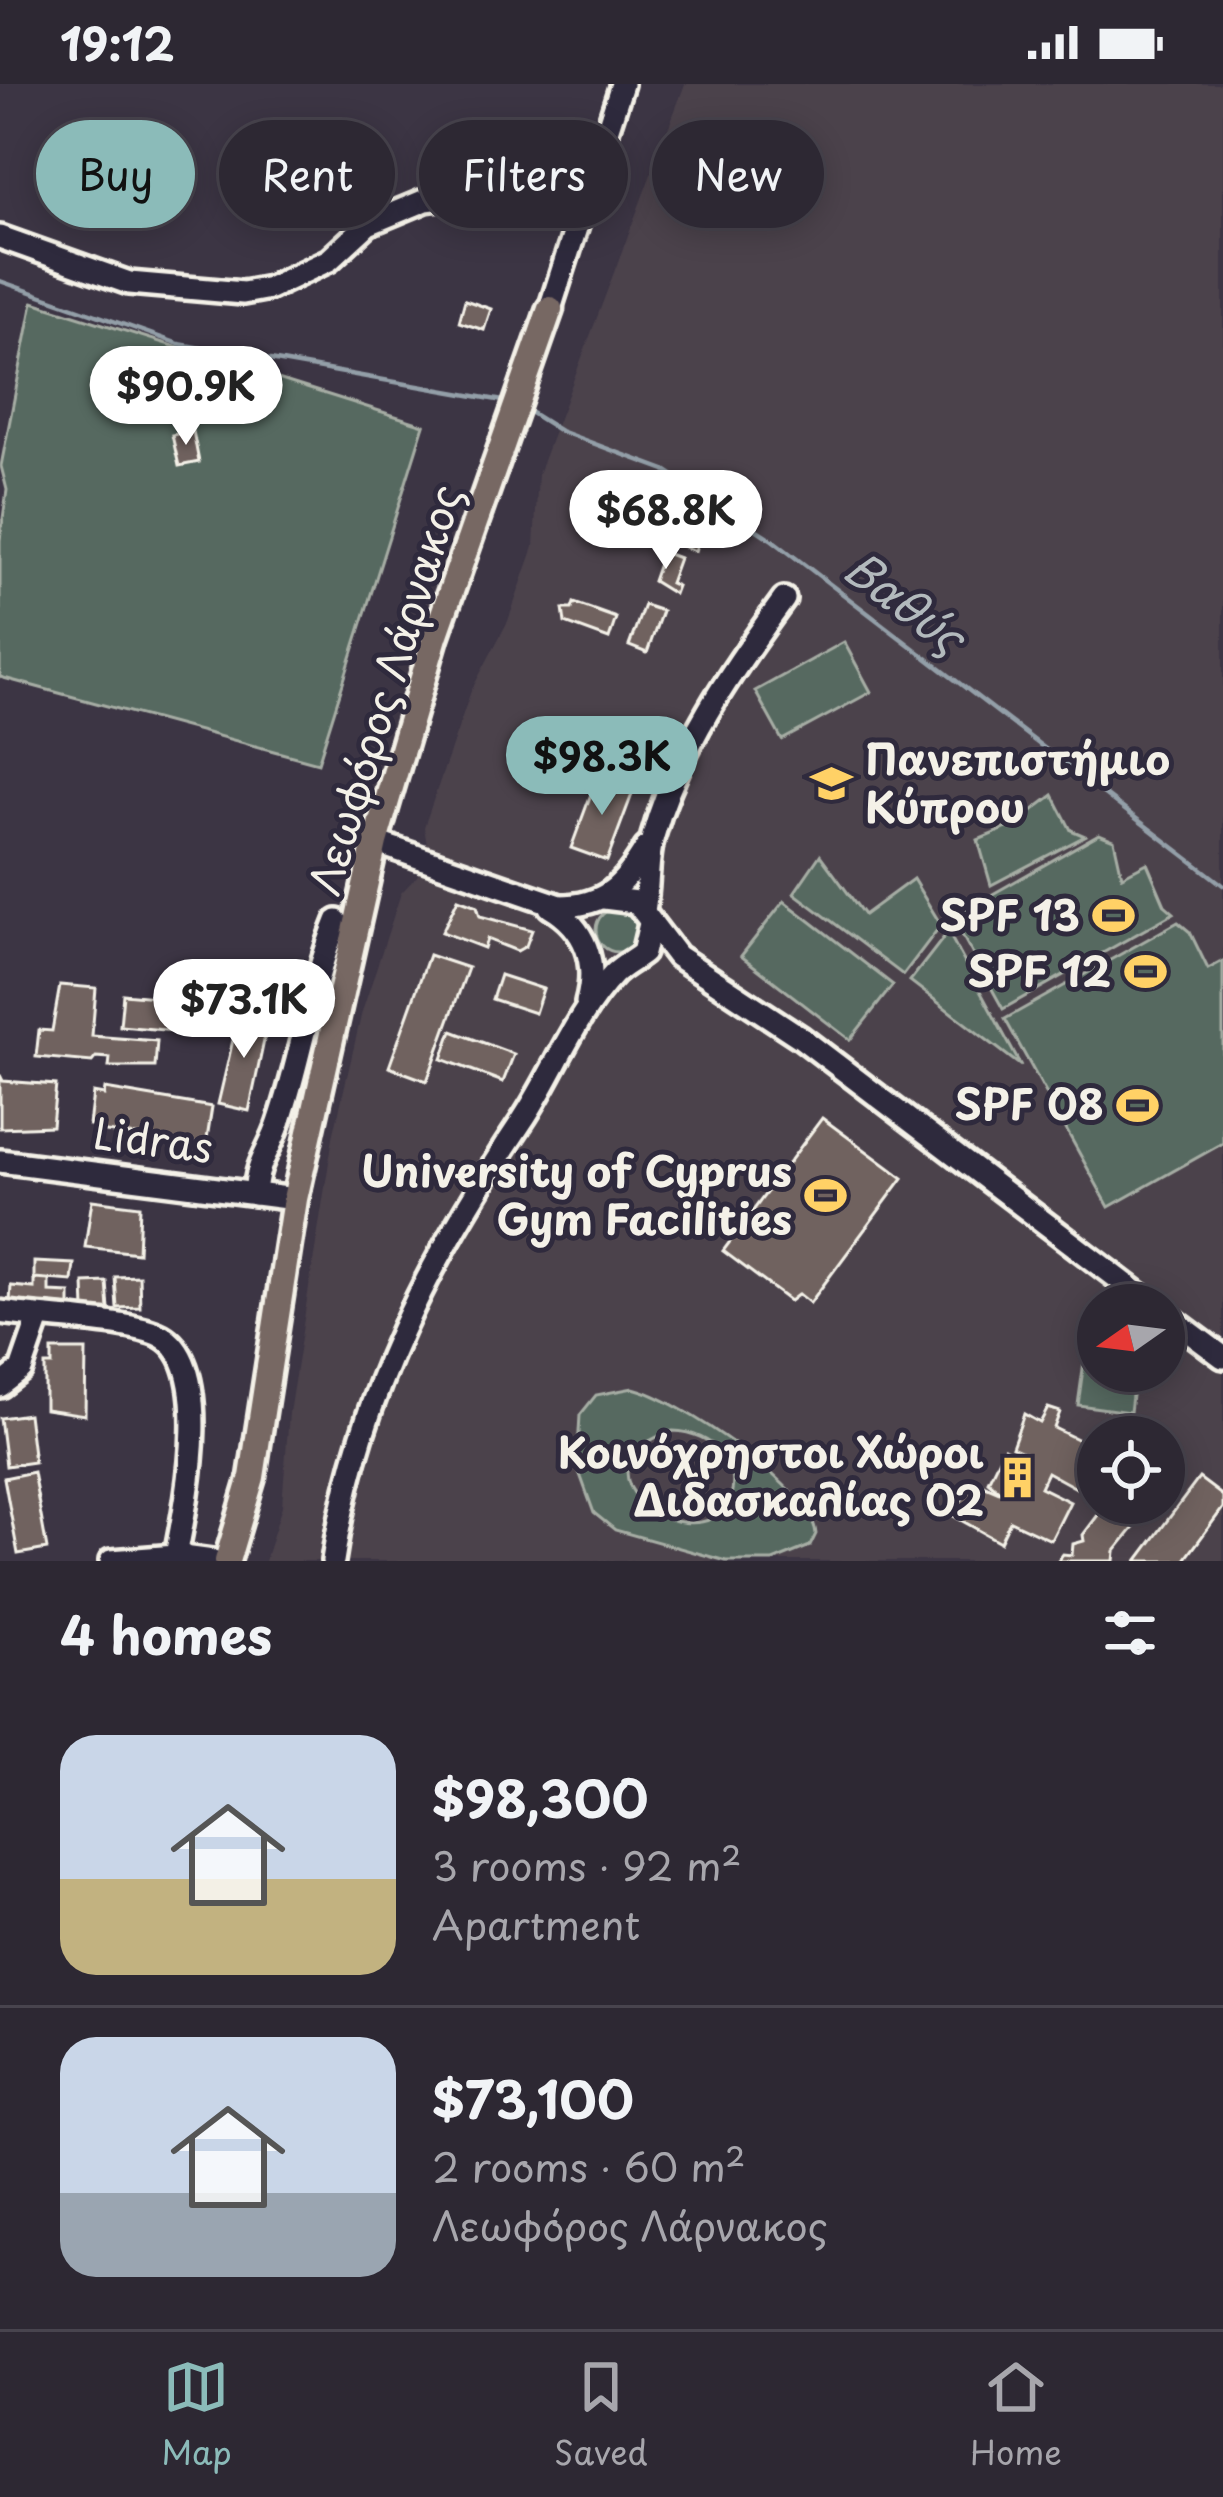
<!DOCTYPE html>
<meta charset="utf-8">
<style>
:root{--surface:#2d2833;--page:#39343f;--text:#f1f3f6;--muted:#a7a6ac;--line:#48444e;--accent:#8bbbb9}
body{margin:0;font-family:"Playpen Sans",sans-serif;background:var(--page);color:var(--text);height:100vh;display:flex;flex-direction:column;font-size:45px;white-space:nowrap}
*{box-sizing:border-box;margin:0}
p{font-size:39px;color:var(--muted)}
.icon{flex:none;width:66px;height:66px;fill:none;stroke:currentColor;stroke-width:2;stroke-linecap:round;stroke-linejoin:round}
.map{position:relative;height:1477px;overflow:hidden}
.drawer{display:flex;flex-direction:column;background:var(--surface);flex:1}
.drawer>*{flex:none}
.banner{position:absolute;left:36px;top:36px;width:1152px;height:108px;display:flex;gap:24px}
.needle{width:78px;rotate:256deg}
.controls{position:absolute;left:1077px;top:1200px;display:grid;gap:24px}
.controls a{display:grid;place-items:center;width:108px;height:108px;border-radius:50%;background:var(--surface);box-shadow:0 6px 30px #0003,0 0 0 3px var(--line);font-size:60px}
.price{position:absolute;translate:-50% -102px;padding:0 27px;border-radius:42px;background:#fff;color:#222;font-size:39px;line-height:78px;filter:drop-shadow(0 3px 6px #0008)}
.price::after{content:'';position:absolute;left:50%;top:72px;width:36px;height:27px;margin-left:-18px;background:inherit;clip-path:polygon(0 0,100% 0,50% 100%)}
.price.on{background:var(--accent);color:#111}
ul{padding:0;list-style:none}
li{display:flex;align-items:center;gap:36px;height:300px;padding:0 60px}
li+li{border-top:3px solid var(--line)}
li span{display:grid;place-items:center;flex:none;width:336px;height:240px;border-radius:36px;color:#555}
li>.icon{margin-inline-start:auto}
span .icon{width:144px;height:144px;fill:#fffc;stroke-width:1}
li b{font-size:51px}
h2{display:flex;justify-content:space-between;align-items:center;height:144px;padding:0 60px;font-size:51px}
.pill{padding:0 42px;border-radius:54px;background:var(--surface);box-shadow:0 6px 30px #0003,0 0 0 3px var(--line);font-size:42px;line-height:108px}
.pill.on{background:var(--accent);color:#111}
.status{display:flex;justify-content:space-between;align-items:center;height:84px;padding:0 60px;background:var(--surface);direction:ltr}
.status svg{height:33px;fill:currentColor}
.dock{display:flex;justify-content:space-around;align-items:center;height:168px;border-top:3px solid var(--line);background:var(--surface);font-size:33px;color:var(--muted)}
.dock a{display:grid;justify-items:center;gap:6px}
.dock .on{color:var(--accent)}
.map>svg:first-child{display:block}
.built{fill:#4b424c;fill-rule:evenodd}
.green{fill:#576961;stroke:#a6ada4;stroke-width:3;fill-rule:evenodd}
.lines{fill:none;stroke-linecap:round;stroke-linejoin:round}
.stream{stroke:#939fa8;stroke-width:4.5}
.building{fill:#6f625e;stroke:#f4f1e8;stroke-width:3}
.minor-casing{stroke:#f4f1e8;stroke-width:30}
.major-casing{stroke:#f4f1e8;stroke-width:33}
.minor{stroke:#2f2a3d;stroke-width:21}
.major{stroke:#776864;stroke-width:24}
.labels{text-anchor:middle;stroke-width:10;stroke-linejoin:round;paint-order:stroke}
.street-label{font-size:42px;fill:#f4f1e8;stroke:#2f2a3d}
.poi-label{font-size:42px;font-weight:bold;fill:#f4f1e8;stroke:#2f2a3d;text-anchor:end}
.water-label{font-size:45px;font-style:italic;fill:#b3babd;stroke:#2f2a3d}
</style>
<div class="status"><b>19:12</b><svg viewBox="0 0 49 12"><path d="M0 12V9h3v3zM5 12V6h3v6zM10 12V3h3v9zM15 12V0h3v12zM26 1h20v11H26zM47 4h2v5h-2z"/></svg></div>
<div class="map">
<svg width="1223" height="1477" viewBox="0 0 1223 1477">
<rect width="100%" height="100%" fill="#3c3544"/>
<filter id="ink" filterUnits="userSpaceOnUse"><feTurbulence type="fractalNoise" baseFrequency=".00833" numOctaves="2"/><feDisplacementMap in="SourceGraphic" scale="24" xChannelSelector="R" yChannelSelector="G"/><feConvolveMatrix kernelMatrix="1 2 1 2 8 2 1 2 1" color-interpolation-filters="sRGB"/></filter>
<g filter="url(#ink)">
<path class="built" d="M685,0H1223V1477H265L282,1422L289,1329L333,1053L362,928L401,809L420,789H431L439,772L427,761L424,743L471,607L508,537L534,463L538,390ZM1098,1221H1164V1287H1098ZM1098,1353H1164V1419H1098Z"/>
<g class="green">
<polygon points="33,218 424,341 318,679 0,593 0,456 7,406 1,382"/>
<polygon points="844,558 871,608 782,656 755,607"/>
<polygon points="1053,711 1071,746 1085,752 991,801 978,756 1012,742"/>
<polygon points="1099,750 1114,756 1122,792 1147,779 1165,821 1174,829 1003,925 952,833"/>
<polygon points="820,771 864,831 913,795 941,841 903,891 794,809"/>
<polygon points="784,817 893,901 850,956 741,872"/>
<circle cx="618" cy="846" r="22"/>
<polygon points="1178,838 1190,848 1208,885 1223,877 1223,1059 1109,1123 1005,935"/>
<polygon points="948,848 1021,982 910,897"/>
<polygon points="1086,1263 1098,1264 1098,1287 1135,1287 1130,1328 1078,1321"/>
<path d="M633,1304C677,1314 813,1405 816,1450L810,1462L773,1477H726L615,1446L594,1429L577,1382L580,1331L596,1311ZM673,1347C712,1348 747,1381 727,1422C684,1477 561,1382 673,1347Z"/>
</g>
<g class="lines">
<g class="stream">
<polyline points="0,197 179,260 509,318"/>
<polyline points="525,325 560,347 665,386 771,455 1223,801"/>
</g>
</g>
<g class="building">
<polygon points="465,216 491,225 484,246 459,238"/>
<polygon points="193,347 199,378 179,382 172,351"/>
<polygon points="658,440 699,455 695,467 653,451"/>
<polygon points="663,468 679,474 670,499 677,502 674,510 653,497"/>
<polygon points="574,519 616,534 609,555 565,539 563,525 572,525"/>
<polygon points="644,521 662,527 647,569 629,562"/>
<polygon points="598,691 634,705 607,777 571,764"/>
<polygon points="458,815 477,822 480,832 532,846 526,862 517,867 487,855 484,864 442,848"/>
<polygon points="429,871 468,884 427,997 389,983"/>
<polygon points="500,891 543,905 535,929 492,915"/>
<polygon points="60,901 96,904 92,952 157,957 155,983 109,983 110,974 96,973 92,978 36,973 39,946 52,947"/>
<polygon points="123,910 179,915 176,947 120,942"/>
<polygon points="240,926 269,933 249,1027 218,1020"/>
<polygon points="452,947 514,970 503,998 442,975"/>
<polygon points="0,991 3,997 56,1001 52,1042 0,1044"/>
<polygon points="105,1005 212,1023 206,1061 98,1047 99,1042 89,1041 93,1009 104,1011"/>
<polygon points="822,1034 903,1094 810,1219 799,1210 790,1217 723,1167"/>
<polygon points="92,1116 140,1122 138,1169 85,1163"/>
<polygon points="34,1178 74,1180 72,1197 34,1194"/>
<polygon points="139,1192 140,1223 117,1224 115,1193"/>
<polygon points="34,1195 49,1196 49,1208 70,1209 70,1222 10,1218 11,1202 34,1204"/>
<polygon points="107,1198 109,1226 85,1227 84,1199"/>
<polygon points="52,1266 86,1266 85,1331 45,1325 45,1281 52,1281"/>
<polygon points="1048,1324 1060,1328 1054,1344 1095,1364 1076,1404 1047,1388 1040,1403 1070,1418 1051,1456 1010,1437 1000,1458 950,1430 976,1398 1002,1409 988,1397 1004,1364 1023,1374 1025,1369 1012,1363 1024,1330 1040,1339"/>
<polygon points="28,1330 34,1378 6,1382 0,1334"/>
<polygon points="33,1388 47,1465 18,1470 4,1394"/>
<polygon points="1199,1394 1223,1412 1223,1424 1184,1477 1137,1477"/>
<polygon points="1107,1419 1154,1419 1115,1467 1114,1477 1058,1477 1063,1470 1072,1471 1073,1460 1084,1457 1083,1451"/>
</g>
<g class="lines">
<defs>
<g id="minor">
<polyline points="0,153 129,199 243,209 270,204 329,176 368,140 426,116 487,108 581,119"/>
<polyline points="550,225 622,0"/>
<path d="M375,758L560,822C605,822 624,801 646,764"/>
<polyline points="604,814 636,818 677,872 800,953 1153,1221"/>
<path d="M550,823C586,844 598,879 587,918"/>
<path d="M644,826C649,801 646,776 653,752C678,664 731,587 784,515"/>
<polyline points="0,1077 295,1115"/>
<path d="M255,1110C257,1076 269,1069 279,1039C302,972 310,903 337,837"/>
<path d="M0,1228C42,1234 121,1236 157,1250C218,1275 185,1425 175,1477"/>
<polyline points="1164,1229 1223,1273"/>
<polyline points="0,1302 21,1286 39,1234"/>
<polyline points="111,1477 176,1472 213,1477"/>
<path d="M333,1477C357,1312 431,1173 522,1037C554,989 574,932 614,890C623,881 633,877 643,869L650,840"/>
</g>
<polyline id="major" points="227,1477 252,1393 295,1115 375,758 435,553 550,225"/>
</defs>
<use href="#minor" class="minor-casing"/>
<use href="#major" class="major-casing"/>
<use href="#minor" class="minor"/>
<use href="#major" class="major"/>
</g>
</g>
<defs>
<symbol id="university-bare" viewBox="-9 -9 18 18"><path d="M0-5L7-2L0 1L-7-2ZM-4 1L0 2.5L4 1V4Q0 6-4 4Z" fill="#ffd166" stroke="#2f2a3d" stroke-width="2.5" paint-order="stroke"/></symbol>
<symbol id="stadium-bare" viewBox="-9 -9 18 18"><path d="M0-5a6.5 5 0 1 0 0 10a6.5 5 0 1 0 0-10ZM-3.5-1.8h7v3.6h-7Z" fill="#ffd166" stroke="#2f2a3d" stroke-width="2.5" paint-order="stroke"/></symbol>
<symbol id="building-bare" viewBox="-9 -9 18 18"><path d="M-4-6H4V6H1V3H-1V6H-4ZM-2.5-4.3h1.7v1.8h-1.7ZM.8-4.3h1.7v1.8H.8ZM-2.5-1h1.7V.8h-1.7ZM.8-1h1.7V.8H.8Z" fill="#ffd166" stroke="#2f2a3d" stroke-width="2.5" paint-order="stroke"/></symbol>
</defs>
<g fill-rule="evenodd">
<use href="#university-bare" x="802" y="670" width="59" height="59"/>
<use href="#stadium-bare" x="1084" y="802" width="59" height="59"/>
<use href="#stadium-bare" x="1116" y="858" width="59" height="59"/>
<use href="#stadium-bare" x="1108" y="992" width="59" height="59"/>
<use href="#stadium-bare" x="796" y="1082" width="59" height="59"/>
<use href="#building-bare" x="988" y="1364" width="59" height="59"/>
</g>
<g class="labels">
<g class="street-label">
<text transform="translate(386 606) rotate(-73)" y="15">Λεωφόρος Λάρνακος</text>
<text transform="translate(153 1057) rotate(7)" y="15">Lidras</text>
</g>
<g class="poi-label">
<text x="865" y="691" text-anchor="start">Πανεπιστήμιο<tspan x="865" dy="48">Κύπρου</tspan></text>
<text x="1080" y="847">SPF 13</text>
<text x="1111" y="903">SPF 12</text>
<text x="1104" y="1036">SPF 08</text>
<text x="792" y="1103">University of Cyprus<tspan x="792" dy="48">Gym Facilities</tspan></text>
<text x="984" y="1384">Κοινόχρηστοι Χώροι<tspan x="984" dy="48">Διδασκαλίας 02</tspan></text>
</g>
<g class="water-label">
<text transform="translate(904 519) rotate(37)" y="16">Βαθύς</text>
</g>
</g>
</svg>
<div class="controls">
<a><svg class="needle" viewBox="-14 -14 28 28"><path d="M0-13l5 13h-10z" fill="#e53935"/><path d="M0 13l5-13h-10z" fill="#a7a6ac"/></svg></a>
<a><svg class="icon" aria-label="locate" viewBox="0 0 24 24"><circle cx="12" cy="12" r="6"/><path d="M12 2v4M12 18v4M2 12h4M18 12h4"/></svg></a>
</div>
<b class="price" style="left:186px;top:364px">$90.9K</b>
<b class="price" style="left:666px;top:488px">$68.8K</b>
<b class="price on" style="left:602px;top:734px">$98.3K</b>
<b class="price" style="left:244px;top:977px">$73.1K</b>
<div class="banner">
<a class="pill on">Buy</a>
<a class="pill">Rent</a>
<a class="pill">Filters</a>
<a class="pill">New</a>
</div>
</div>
<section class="drawer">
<h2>4 homes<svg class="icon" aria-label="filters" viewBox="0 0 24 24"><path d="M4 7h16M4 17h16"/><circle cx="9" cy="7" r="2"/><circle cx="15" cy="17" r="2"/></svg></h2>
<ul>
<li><span style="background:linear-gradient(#c9d6e8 60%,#c2b280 0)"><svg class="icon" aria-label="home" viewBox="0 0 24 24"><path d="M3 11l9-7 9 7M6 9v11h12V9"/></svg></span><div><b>$98,300</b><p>3 rooms · 92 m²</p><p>Apartment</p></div></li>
<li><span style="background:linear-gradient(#c9d6e8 65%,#9aa5b1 0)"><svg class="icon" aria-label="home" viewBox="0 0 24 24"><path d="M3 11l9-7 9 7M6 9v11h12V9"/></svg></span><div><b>$73,100</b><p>2 rooms · 60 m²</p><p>Λεωφόρος Λάρνακος</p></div></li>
</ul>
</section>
<nav class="dock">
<a class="on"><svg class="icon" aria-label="map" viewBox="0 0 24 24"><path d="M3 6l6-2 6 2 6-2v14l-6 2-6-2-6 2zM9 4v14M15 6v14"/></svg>Map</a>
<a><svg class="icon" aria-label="saved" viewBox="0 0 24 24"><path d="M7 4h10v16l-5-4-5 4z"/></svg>Saved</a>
<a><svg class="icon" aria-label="home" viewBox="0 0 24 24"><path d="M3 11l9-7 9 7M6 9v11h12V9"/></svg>Home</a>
</nav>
